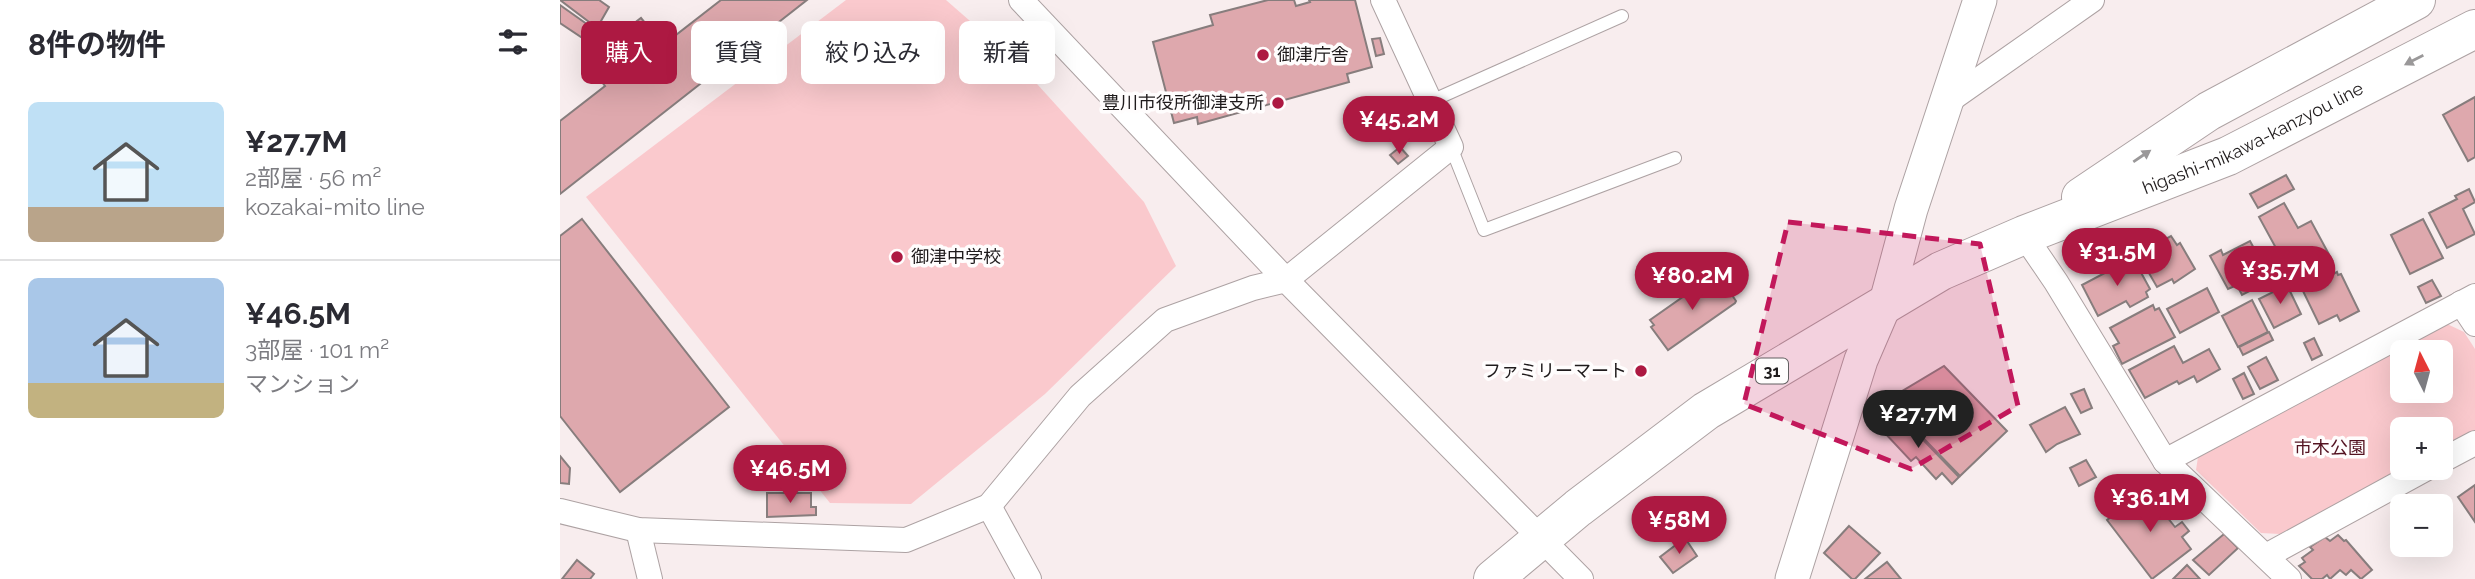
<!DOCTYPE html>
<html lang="ja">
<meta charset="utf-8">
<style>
:root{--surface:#fff;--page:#f7f7f7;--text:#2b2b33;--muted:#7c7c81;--line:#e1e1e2;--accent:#ad1942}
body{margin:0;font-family:Raleway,"Noto Sans JP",sans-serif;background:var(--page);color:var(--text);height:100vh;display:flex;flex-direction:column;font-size:26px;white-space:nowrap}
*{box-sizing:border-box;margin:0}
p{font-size:23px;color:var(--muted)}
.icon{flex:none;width:38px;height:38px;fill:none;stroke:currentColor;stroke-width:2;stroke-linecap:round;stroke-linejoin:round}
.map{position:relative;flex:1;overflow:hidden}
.details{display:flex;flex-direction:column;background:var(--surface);width:560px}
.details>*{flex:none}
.hud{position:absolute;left:21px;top:21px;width:665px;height:63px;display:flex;gap:14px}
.needle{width:46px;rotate:354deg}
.tools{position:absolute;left:1830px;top:340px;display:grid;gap:14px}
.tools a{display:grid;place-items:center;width:63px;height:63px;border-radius:10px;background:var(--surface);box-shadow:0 7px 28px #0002;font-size:35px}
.price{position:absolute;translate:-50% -60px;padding:0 16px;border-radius:24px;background:var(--accent);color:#fff;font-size:23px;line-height:46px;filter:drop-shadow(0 2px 4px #0008)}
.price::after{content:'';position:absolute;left:50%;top:42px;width:21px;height:16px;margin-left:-10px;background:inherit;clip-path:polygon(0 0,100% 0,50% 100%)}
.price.selected{background:#222;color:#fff}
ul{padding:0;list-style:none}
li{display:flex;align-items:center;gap:21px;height:175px;padding:0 28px}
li+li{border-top:2px solid var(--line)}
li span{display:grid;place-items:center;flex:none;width:196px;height:140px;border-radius:10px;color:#555}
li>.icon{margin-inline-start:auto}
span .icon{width:84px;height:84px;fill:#fffc;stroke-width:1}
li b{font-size:30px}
h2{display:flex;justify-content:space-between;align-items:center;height:84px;padding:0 28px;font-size:30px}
.pill{padding:0 24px;border-radius:10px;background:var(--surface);box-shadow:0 7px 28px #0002;font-size:24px;line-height:63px}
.pill.selected{background:var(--accent);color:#fff}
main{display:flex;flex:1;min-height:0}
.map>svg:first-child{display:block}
.green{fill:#fac9cd;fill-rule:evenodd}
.building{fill:#dea8ad;stroke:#877d7d;stroke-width:2}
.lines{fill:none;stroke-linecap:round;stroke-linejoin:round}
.lane-casing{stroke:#ada2a3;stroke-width:14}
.street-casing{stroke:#ada2a3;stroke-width:26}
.secondary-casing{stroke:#ada2a3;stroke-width:35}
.primary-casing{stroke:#ada2a3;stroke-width:40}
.lane{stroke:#fff;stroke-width:12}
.street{stroke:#fff;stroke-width:24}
.secondary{stroke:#fff;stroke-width:33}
.primary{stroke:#fff;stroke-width:38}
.oneway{fill:#9a9899}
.marked{fill:#c2185b;fill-opacity:0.2;stroke:#c2185b;stroke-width:5;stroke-dasharray:14 9;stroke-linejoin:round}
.poi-dot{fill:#ad1942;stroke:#fffdfd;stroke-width:2.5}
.labels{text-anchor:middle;stroke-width:7;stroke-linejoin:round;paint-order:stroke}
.shield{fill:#fffdfd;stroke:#625f60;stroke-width:2}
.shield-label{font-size:16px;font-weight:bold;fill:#1f1b1c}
.poi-label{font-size:18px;fill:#1f1b1c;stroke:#fffdfd;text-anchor:start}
.street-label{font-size:18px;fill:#1f1b1c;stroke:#fffdfd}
.park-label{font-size:18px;fill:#531220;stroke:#fffdfd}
</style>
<main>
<section class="details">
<h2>8件の物件<svg class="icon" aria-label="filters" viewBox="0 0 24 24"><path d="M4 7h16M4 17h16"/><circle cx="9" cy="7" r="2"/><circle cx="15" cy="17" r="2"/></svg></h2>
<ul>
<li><span style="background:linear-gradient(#bfe0f5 75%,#b9a48a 0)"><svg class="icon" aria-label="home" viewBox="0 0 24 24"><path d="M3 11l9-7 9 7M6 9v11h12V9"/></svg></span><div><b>¥27.7M</b><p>2部屋 · 56 m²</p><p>kozakai-mito line</p></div></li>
<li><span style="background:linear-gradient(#a9c7e8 75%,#c2b280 0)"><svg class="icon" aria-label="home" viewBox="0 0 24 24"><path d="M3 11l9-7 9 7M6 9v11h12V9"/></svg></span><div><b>¥46.5M</b><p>3部屋 · 101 m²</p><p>マンション</p></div></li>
</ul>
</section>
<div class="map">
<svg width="1915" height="579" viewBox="0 0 1915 579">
<rect width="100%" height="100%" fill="#f8edee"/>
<g class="green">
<polygon points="286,0 386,0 458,63 584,202 616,266 485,394 351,504 270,503 26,197"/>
<path d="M1887,324L1904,332L1915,349V434L1881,451V429H1843V467H1849L1720,534L1701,533L1636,470L1638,457ZM1843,352H1881V390H1843Z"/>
</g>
<g class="building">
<polygon points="0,0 39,0 49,7 37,28"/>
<polygon points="161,0 247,0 0,194 0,121 45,86 25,61 81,18 103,45"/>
<polygon points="708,0 734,0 736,6 750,2 749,0 795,0 812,67 787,74 789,82 638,124 637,117 614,123 593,42 653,25 650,15"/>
<polygon points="0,5 31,27 24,39 0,23"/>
<polygon points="820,38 824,54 816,56 812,39"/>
<polygon points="1915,97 1915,157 1908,161 1883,115"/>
<polygon points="847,100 857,123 847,127 837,104"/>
<polygon points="840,147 848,156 838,164 830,155"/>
<polygon points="1726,175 1734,189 1698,208 1690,194"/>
<polygon points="1909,189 1915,202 1903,209 1915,234 1887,248 1869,213 1897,199 1895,196"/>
<polygon points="1724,203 1738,228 1751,221 1772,260 1734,281 1699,217"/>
<polygon points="22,219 169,407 60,492 0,416 0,236"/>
<polygon points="1863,219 1883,258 1850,274 1831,235"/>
<polygon points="1611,236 1617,245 1620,243 1635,269 1614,283 1612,279 1597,287 1578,254"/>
<polygon points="1690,241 1711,280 1682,295 1677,285 1668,289 1650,256 1661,250 1663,255"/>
<polygon points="1573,258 1590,289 1586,292 1588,297 1570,307 1566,301 1538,316 1522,285"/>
<polygon points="1777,272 1778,275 1781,274 1799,311 1780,321 1777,315 1759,324 1742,289"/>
<polygon points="1157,273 1176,301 1175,303 1108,350 1091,327 1094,325 1090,320"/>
<polygon points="1872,280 1881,296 1866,303 1858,287"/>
<polygon points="1727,285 1741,314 1714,328 1699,299"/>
<polygon points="1647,288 1659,312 1620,333 1607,309"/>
<polygon points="1692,300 1708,332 1678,347 1662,316"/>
<polygon points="1593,305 1595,310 1599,308 1615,337 1562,364 1553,346 1559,343 1550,328"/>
<polygon points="1709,332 1713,340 1683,355 1679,347"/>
<polygon points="1754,338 1762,355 1752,360 1744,343"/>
<polygon points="1614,346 1623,363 1649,349 1660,369 1637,382 1634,376 1619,384 1617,381 1585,398 1569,370"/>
<polygon points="1706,357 1718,380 1700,389 1688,367"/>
<polygon points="1384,366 1447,431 1400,476 1342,416 1331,425 1319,418 1314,408"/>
<polygon points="1684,373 1694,394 1683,399 1673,379"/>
<polygon points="1524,389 1532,408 1521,413 1511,394"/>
<polygon points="1505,407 1520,434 1497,444 1486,452 1470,425"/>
<polygon points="1342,418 1399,477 1392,484 1382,473 1376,479 1356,457 1351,461 1322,430"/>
<polygon points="0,456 10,468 9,484 0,483"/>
<polygon points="1526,460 1536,477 1519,486 1510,468"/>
<polygon points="1915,485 1915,522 1898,497"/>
<polygon points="1586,490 1595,503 1603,497 1610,507 1603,512 1615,527 1622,522 1629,531 1622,537 1631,549 1592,579 1547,520"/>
<polygon points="207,493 251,493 251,507 256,507 256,515 207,517"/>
<polygon points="1289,526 1320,553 1295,579 1292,579 1264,553"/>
<polygon points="1664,534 1678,548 1649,575 1633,560"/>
<polygon points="1778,535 1784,541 1786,540 1812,570 1801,579 1791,570 1786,575 1780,570 1770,579 1767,575 1762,579 1752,579 1739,566 1745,562 1742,558 1753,550 1750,547 1765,537 1770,541"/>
<polygon points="1125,538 1137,556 1113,573 1100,557"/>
<polygon points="17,560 34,574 30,579 2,579"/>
<polygon points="1327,562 1341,579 1305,579"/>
<polygon points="1627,565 1640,579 1613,579"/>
</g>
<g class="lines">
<defs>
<g id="lane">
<polyline points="869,102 1062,16"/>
<polyline points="891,147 924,230 1115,158"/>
</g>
<g id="street">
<polyline points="461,0 726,280 1021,579"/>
<polyline points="1387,102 1532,0"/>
<polyline points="1464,235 1496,282 1605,461 1729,579"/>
<polyline points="1901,303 1915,324"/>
<polyline points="1605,461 1915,296"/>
<polyline points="1881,461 1915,443"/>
<polyline points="429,506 469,579"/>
<polyline points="0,511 78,530 346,540 429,506 520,396 605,320 693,288 726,280 891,147 823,0"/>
<polyline points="78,530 90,579"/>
<polyline points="1706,556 1869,467"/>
</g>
<polyline id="secondary" points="1232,579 1301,360 1326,302 1351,209 1420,0"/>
<g id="primary">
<polyline points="1521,197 1649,111 1856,0"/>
<path id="s1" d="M933,579L1018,508L1146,411L1381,271L1464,235L1668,156L1915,29"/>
</g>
</defs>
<use href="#lane" class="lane-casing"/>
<use href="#street" class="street-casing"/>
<use href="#secondary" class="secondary-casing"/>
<use href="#primary" class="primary-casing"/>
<use href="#lane" class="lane"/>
<use href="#street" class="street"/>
<use href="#secondary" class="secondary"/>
<use href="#primary" class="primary"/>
</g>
<defs><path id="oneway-solid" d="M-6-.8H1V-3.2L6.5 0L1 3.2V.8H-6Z" transform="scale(1.75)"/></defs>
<g class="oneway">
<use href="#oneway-solid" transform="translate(1854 60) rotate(153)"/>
<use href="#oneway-solid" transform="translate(1582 156) rotate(-34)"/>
</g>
<path class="marked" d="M1228,222L1420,244L1458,406L1351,469L1184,404Z"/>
<g class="poi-dot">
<circle cx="703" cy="55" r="7"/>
<circle cx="718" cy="103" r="7"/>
<circle cx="337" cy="257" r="7"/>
<circle cx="1081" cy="371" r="7"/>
</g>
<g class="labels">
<rect class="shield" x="1196" y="358.5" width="32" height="25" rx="5"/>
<g class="shield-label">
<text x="1212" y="377">31</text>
</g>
<g class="poi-label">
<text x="717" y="61">御津庁舎</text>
<text x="704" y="109" text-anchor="end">豊川市役所御津支所</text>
<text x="351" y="263">御津中学校</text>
<text x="1067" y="377" text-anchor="end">ファミリーマート</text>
</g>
<g class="street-label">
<text dy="6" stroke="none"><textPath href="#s1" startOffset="884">higashi-mikawa-kanzyou line</textPath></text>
</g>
<g class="park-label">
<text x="1770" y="454">市木公園</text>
</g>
</g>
</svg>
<div class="tools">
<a><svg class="needle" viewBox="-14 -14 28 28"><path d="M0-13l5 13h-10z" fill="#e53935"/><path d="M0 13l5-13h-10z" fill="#7c7c81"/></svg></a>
<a>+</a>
<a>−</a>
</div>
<b class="price" style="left:839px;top:156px">¥45.2M</b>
<b class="price" style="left:1557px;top:288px">¥31.5M</b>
<b class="price" style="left:1720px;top:306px">¥35.7M</b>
<b class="price" style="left:1132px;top:312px">¥80.2M</b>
<b class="price selected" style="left:1358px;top:450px">¥27.7M</b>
<b class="price" style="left:230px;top:505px">¥46.5M</b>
<b class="price" style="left:1590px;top:534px">¥36.1M</b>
<b class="price" style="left:1119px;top:556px">¥58M</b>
<div class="hud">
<a class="pill selected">購入</a>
<a class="pill">賃貸</a>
<a class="pill">絞り込み</a>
<a class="pill">新着</a>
</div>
</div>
</main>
